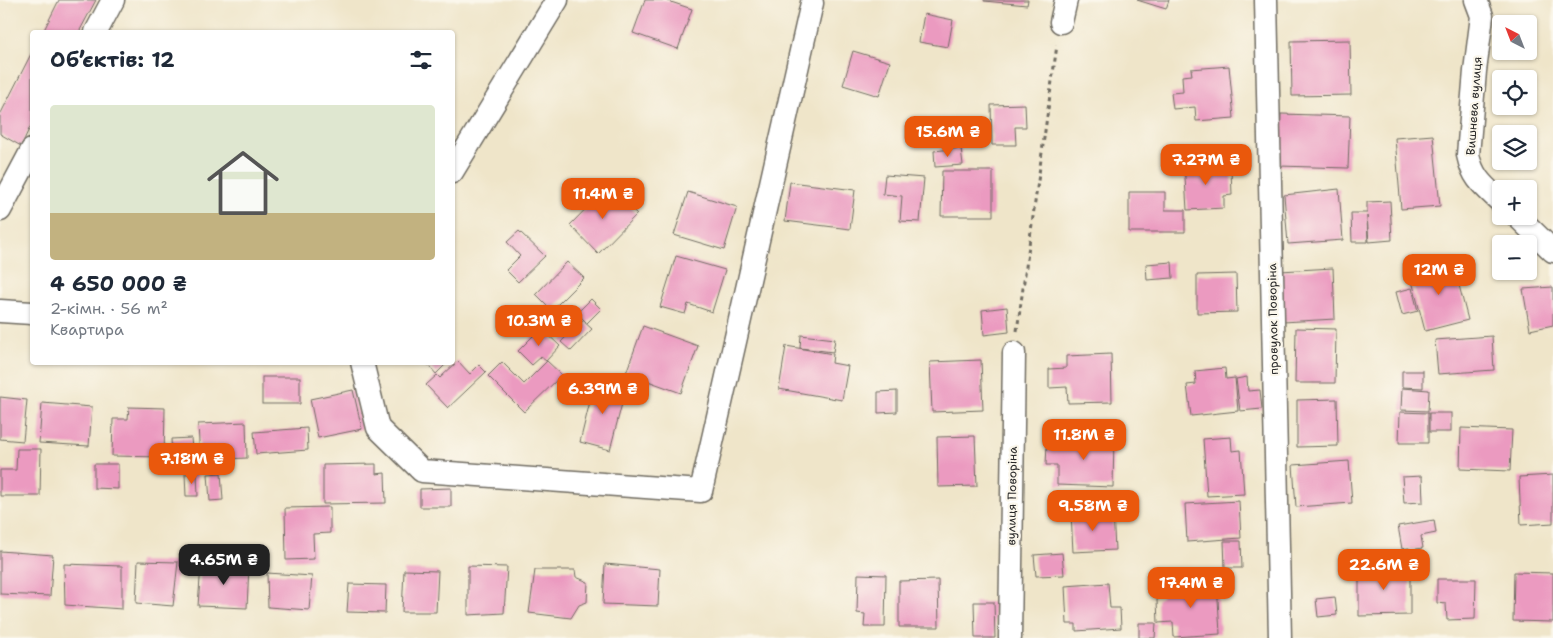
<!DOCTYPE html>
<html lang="uk">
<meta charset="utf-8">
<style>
:root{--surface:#fff;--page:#f6f6f7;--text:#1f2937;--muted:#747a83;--accent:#ea580c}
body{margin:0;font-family:"Shantell Sans",sans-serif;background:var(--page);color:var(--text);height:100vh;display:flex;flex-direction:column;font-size:19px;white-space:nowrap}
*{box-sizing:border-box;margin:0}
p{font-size:16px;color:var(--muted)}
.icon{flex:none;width:28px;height:28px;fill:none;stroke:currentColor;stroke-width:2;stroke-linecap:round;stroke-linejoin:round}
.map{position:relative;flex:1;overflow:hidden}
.details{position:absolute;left:30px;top:30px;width:425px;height:335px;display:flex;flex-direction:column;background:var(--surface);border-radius:5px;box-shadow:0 1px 4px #0004}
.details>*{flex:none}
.needle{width:32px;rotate:318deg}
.tools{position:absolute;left:1492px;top:15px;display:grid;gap:10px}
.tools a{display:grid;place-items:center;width:45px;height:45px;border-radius:5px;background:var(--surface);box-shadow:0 1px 4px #0004;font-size:25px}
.price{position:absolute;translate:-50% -42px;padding:0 11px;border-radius:10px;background:var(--accent);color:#fff;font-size:16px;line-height:32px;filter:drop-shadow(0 1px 2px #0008)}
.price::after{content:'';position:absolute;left:50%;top:30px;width:15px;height:11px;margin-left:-8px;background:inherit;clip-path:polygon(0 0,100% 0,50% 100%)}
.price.selected{background:#222;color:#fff}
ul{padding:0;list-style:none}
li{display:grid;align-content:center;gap:10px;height:265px;padding:0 20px}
li span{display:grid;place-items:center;height:155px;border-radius:5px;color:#555}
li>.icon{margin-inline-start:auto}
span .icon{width:90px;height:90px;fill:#fffc;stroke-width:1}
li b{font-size:21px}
h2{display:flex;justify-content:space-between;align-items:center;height:60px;padding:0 20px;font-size:21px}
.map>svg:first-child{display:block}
.building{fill:#eb9ac0}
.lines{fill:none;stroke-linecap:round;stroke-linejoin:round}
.street-casing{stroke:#706c62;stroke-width:25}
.path{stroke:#706c62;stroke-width:3;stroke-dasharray:4 4;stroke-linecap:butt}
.street{stroke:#fff;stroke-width:22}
.labels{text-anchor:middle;stroke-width:4.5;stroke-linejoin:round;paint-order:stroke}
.street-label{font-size:12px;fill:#2b2b2b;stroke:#fbf7ec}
</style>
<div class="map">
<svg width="1553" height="638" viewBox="0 0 1553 638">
<rect width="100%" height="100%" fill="#fbf7ec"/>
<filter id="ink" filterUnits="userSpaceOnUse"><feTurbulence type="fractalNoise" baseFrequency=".02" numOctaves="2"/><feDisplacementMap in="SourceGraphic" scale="10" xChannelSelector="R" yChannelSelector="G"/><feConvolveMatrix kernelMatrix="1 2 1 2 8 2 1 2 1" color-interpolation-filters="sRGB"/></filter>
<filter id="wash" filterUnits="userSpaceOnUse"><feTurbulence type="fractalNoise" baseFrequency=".0096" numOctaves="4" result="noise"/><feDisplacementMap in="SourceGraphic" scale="20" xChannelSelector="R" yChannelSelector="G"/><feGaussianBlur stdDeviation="1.12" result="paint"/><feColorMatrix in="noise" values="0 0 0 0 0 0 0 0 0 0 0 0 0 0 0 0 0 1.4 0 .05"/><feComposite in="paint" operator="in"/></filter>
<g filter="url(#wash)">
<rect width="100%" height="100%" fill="#efe5c9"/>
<g id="blocks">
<g class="building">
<polygon points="59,0 96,0 79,32 43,32"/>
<polygon points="645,0 665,0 692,9 678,49 633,33"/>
<polygon points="984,0 1028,0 1027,5 984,1"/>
<polygon points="1137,0 1169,0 1166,9"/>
<polygon points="924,14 953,20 948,47 919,42"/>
<polygon points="1350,40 1351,95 1292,96 1291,41"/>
<polygon points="853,51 890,62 879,96 843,85"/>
<polygon points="32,52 32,123 21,146 0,134 0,115"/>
<polygon points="1229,66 1234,118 1196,121 1195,107 1173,109 1171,93 1183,92 1182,76 1192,75 1191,69"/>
<polygon points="1025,104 1026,127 1015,127 1016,145 992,145 991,105"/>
<polygon points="1281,114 1350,116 1348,168 1279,166"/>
<polygon points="1433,135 1440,206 1401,209 1395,138"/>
<polygon points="961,148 963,165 935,167 934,151"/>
<polygon points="1210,161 1210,170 1231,169 1232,195 1224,196 1224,208 1187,210 1184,162"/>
<polygon points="942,171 993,171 993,216 941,216"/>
<polygon points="885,175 924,178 920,222 900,221 902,196 883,194"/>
<polygon points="790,182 855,190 850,229 785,221"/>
<polygon points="608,186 637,214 598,254 570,225"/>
<polygon points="1339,189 1343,240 1288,244 1284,195"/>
<polygon points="688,192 737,207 724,250 674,235"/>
<polygon points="1129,192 1165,192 1165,210 1185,210 1185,232 1129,232"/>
<polygon points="1390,201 1392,240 1369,242 1367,216 1368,242 1352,242 1351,213 1367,213 1367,202"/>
<polygon points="519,231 545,256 518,282 506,270 520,256 507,242"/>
<polygon points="676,256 725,270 712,312 688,304 685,314 660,307"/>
<polygon points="567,262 584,278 552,310 536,294"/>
<polygon points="1172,262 1173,278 1147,280 1146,264"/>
<polygon points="1453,262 1468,320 1425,331 1410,273"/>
<polygon points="1333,268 1335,319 1283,322 1280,271"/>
<polygon points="1236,274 1237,312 1197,313 1197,275"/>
<polygon points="1553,287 1553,325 1530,330 1523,289"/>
<polygon points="1412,288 1418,311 1402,315 1396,292"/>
<polygon points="591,299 601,309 587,323 577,313"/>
<polygon points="1007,307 1009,332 984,335 982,310"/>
<polygon points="582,320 592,329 571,351 561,342"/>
<polygon points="643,326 698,346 681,393 626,373"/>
<polygon points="541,328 560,346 546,361 541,357 532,365 518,351"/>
<polygon points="1296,328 1336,329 1335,383 1295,383"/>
<polygon points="801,335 835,339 833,352 800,348"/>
<polygon points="1492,336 1494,370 1438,374 1435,340"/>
<polygon points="786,346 833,354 832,363 848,366 842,400 779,389"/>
<polygon points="1111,354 1112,402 1068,403 1067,387 1049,388 1049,369 1066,368 1066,356"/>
<polygon points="981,360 983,410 932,412 930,362"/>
<polygon points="458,361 470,374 479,365 486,372 448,408 426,385 437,375 440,378"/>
<polygon points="547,361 562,375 524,412 488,376 502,362 524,384"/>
<polygon points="426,362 448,362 436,374"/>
<polygon points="1225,368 1226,379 1235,378 1238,411 1191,416 1187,385 1196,384 1195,371"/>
<polygon points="1402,371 1423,371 1423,388 1402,387"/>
<rect x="262" y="377" width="38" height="27"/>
<polygon points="1247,377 1248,391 1260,390 1262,409 1240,411 1236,379"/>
<polygon points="595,381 626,388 610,450 580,442"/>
<polygon points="1402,388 1429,390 1428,411 1401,410"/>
<polygon points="353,390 362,429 318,438 310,399"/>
<polygon points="897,391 897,412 878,413 878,392"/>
<polygon points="0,397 27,400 23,441 0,439"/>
<polygon points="1337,399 1338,446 1297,447 1297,400"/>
<polygon points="42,403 92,407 89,446 39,443"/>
<polygon points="129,407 165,408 164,457 112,456 113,419 128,419"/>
<polygon points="1400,412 1428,413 1428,443 1399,443"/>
<rect x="1429" y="413" width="22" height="19"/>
<polygon points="246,422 247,458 200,460 198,424"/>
<polygon points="307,428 308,450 256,454 254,432"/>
<polygon points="1461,428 1512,430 1510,471 1460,469"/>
<polygon points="1075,435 1114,436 1113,487 1057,485 1057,465 1046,465 1047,444 1075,445"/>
<polygon points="975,436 977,486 938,487 937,437"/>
<polygon points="1231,437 1232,451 1241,450 1244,494 1207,496 1203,439"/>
<polygon points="191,438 194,471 173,472 171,439"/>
<polygon points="17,449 41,449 40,496 0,496 0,470 16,470"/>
<polygon points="1349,461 1352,503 1296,507 1293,465"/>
<polygon points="94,464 118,464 118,489 94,488"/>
<polygon points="376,464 376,474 385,473 386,503 323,504 323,465"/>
<polygon points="197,473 198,496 186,496 185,474"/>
<polygon points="221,473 223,500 210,501 208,474"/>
<polygon points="1553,475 1553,523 1521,525 1519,477"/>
<polygon points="1422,476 1423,502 1404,503 1402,477"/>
<polygon points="451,488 451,507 420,507 420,489"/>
<polygon points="1239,501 1241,538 1187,542 1185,504"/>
<polygon points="330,507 330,533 313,534 314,559 286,560 285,508"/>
<polygon points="1113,511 1115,550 1073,552 1071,513"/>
<polygon points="1434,520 1436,533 1421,536 1423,548 1410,550 1409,548 1402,549 1398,526"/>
<polygon points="1224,541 1241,541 1242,568 1225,568"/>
<polygon points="0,551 53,555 50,596 0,594"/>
<polygon points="1062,553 1064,575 1036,576 1034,555"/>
<polygon points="138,561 178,562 173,606 136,603"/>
<polygon points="64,564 122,566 122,609 65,605"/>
<polygon points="605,564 660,569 658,606 603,604"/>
<polygon points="201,565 249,566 247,608 198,606"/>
<polygon points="468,566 507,567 504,613 468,615"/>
<polygon points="1410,566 1410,615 1359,616 1359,567"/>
<polygon points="404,570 438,571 436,612 402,612"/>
<polygon points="535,570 575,570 576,577 588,582 587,602 579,605 571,618 529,613"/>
<polygon points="1514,572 1553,573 1553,622 1513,621"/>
<polygon points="267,573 312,576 309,610 268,607"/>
<polygon points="858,574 886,575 885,627 864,627 865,614 857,613"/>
<polygon points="1437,579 1476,579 1475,619 1447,620 1446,604 1437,603"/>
<polygon points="938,580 939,627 899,627 899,581"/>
<polygon points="1217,582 1220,634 1174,637 1173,622 1158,623 1157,600 1176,584"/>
<polygon points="1108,583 1110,608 1120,608 1121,628 1076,631 1076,624 1067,624 1065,586"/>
<polygon points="349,584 386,585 385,613 347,612"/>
<polygon points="1335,597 1337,615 1318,617 1316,599"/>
<polygon points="974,602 994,602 995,638 975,638"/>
<polygon points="1139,623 1156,623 1155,638 1139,638"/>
</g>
</g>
</g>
<g filter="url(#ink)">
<use href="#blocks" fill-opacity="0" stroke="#706c62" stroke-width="1"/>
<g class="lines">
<defs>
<g id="street">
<polyline points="1266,0 1280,638"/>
<path d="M1476,0L1482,16L1475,71L1468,155C1473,179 1484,186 1501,202"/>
<polyline points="1061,22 1066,0"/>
<polyline points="96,32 113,0"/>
<polyline points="452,172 557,0"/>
<polyline points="0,210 32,150"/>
<polyline points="1517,216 1553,251"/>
<polyline points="0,311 32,313"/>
<polyline points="362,362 378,428 422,471 701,491 812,3"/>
<polyline points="1010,638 1014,353"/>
</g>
</defs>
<use href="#street" class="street-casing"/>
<polyline class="path" points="1017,331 1057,45"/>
<use href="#street" class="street"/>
</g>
</g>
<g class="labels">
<g class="street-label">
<text transform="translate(1474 106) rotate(-86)" y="4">Вишнева вулиця</text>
<text transform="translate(1273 319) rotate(-91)" y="4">провулок Поворіна</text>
<text transform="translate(1012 496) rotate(-89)" y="4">вулиця Поворіна</text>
</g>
</g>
</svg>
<div class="tools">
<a><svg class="needle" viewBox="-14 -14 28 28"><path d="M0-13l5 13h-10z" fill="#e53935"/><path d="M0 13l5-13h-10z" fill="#747a83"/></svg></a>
<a><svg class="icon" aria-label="locate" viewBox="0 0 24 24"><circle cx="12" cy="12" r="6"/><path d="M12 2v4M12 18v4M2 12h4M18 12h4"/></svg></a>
<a><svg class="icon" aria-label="layers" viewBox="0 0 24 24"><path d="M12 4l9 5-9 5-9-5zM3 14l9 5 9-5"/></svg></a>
<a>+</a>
<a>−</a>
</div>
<b class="price" style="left:948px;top:158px">15.6M ₴</b>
<b class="price" style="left:1206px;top:186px">7.27M ₴</b>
<b class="price" style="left:603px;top:220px">11.4M ₴</b>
<b class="price" style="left:1439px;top:296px">12M ₴</b>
<b class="price" style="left:539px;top:347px">10.3M ₴</b>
<b class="price" style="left:603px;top:415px">6.39M ₴</b>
<b class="price" style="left:1084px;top:461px">11.8M ₴</b>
<b class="price" style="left:192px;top:485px">7.18M ₴</b>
<b class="price" style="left:1093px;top:532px">9.58M ₴</b>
<b class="price selected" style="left:224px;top:586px">4.65M ₴</b>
<b class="price" style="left:1384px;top:591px">22.6M ₴</b>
<b class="price" style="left:1191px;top:609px">17.4M ₴</b>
<section class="details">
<h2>Об’єктів: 12<svg class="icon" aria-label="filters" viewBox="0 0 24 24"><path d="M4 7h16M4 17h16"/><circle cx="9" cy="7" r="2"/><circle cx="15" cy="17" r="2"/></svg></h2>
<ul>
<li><span style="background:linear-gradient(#dfe7d0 70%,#c2b280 0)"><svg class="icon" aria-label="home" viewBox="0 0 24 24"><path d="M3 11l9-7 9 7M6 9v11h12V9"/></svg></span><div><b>4 650 000 ₴</b><p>2-кімн. · 56 m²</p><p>Квартира</p></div></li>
</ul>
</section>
</div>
